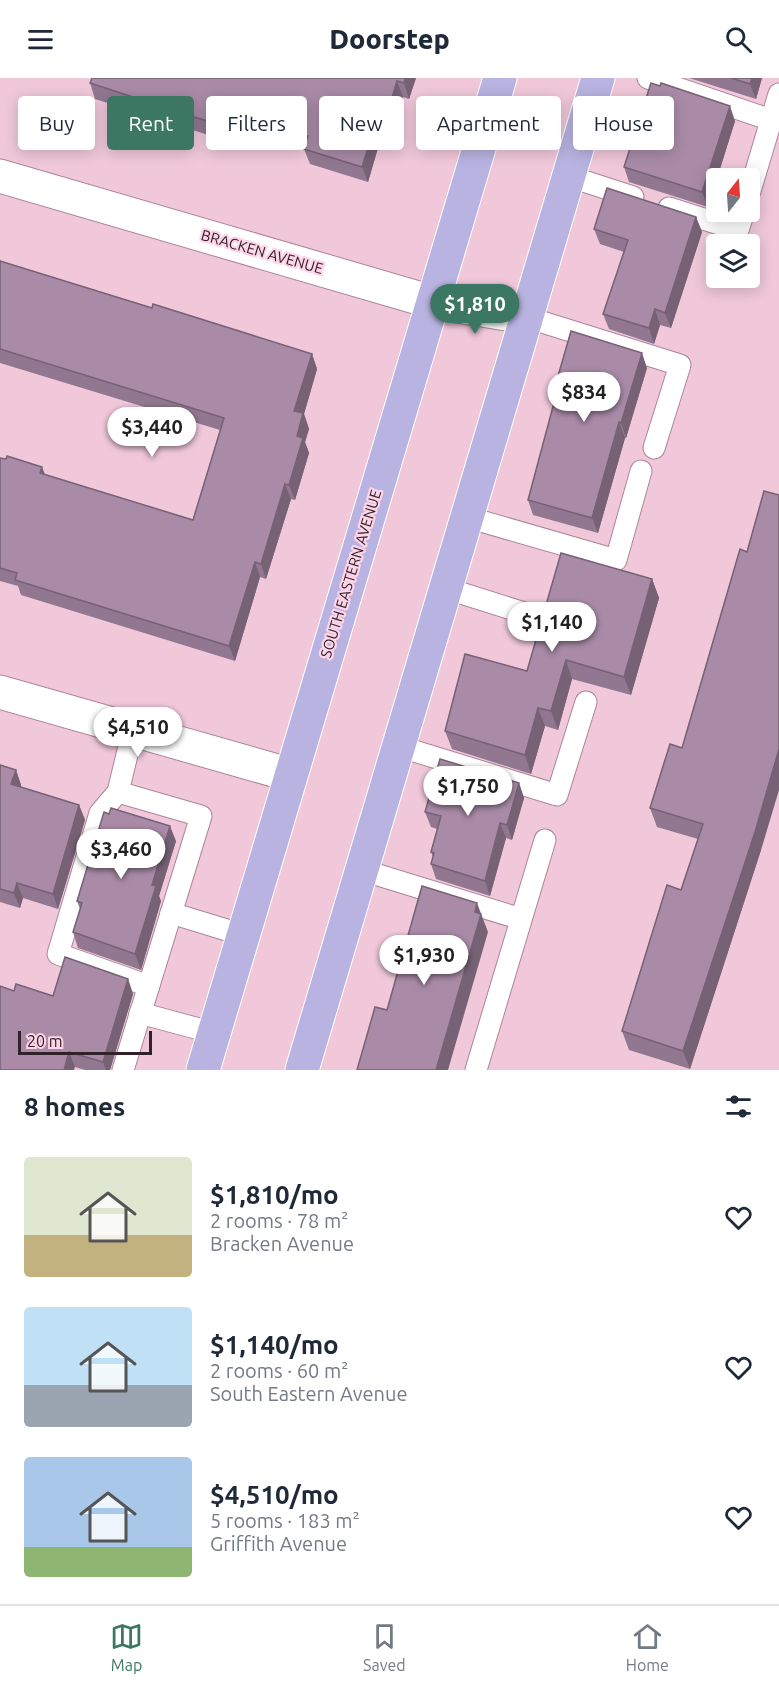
<!DOCTYPE html>
<meta charset="utf-8">
<style>
:root{--surface:#fff;--page:#f6f6f7;--text:#1f2937;--muted:#747a83;--line:#e0e1e3;--accent:#3b7762}
body{margin:0;font-family:Ubuntu,sans-serif;background:var(--page);color:var(--text);height:100vh;display:flex;flex-direction:column;font-size:22px;white-space:nowrap}
*{box-sizing:border-box;margin:0}
p{font-size:20px;color:var(--muted)}
.icon{flex:none;width:33px;height:33px;fill:none;stroke:currentColor;stroke-width:2;stroke-linecap:round;stroke-linejoin:round}
.map{position:relative;height:992px;overflow:hidden}
.details{display:flex;flex-direction:column;background:var(--surface);flex:1}
.details>*{flex:none}
.guide{position:absolute;left:18px;top:18px;width:744px;height:54px;display:flex;gap:12px}
.needle{width:39px;rotate:17deg}
.buttons{position:absolute;left:706px;top:90px;display:grid;gap:12px}
.buttons a{display:grid;place-items:center;width:54px;height:54px;border-radius:6px;background:var(--surface);box-shadow:0 3px 15px #0003;font-size:30px}
.scale{position:absolute;left:18px;bottom:15px;width:134px;box-sizing:border-box;padding-left:6px;border:3px solid #312229;border-top:0;font-size:16px;line-height:21px;white-space:nowrap;color:#312229;-webkit-text-stroke:4px #fed5e8;paint-order:stroke}
.price{position:absolute;translate:-50% -51px;padding:0 14px;border-radius:21px;background:#fff;color:#222;font-size:20px;line-height:39px;filter:drop-shadow(0 2px 3px #0008)}
.price::after{content:'';position:absolute;left:50%;top:36px;width:18px;height:14px;margin-left:-9px;background:inherit;clip-path:polygon(0 0,100% 0,50% 100%)}
.price.active{background:var(--accent);color:#fff}
ul{padding:0;list-style:none}
li{display:flex;align-items:center;gap:18px;height:150px;padding:0 24px}
li span{display:grid;place-items:center;flex:none;width:168px;height:120px;border-radius:6px;color:#555}
li>.icon{margin-inline-start:auto}
span .icon{width:72px;height:72px;fill:#fffc;stroke-width:1}
li b{font-size:26px}
h2{display:flex;justify-content:space-between;align-items:center;height:72px;padding:0 24px;font-size:26px}
.pill{padding:0 21px;border-radius:6px;background:var(--surface);box-shadow:0 3px 15px #0003;font-size:21px;line-height:54px}
.pill.active{background:var(--accent);color:#fff}
header{display:flex;justify-content:space-between;align-items:center;height:78px;padding:0 24px;background:var(--surface);font-size:27px;font-weight:800}
.tabs{display:flex;justify-content:space-around;align-items:center;height:84px;border-top:2px solid var(--line);background:var(--surface);font-size:16px;color:var(--muted)}
.tabs a{display:grid;justify-items:center;gap:3px}
.tabs .active{color:var(--accent)}
.map>svg:first-child{display:block}
.lines{fill:none;stroke-linecap:round;stroke-linejoin:round}
.service-casing{stroke:#ac8698;stroke-width:23}
.minor-casing{stroke:#ac8698;stroke-width:35}
.primary-casing{stroke:#fff;stroke-width:35}
.service{stroke:#fff;stroke-width:21}
.minor{stroke:#fff;stroke-width:33}
.primary{stroke:#b9b3e1;stroke-width:33}
.wall{fill:#917890}
.shaded-wall{fill:#766175}
.building{fill:#a98ba7;stroke:#766175;stroke-width:1.5}
.labels{text-anchor:middle;stroke-width:4.5;stroke-linejoin:round;paint-order:stroke}
.street-label{font-size:15px;fill:#312229;stroke:#fed5e8}
</style>
<header><svg class="icon" aria-label="menu" viewBox="0 0 24 24"><path d="M4 6h16M4 12h16M4 18h16"/></svg>Doorstep<svg class="icon" aria-label="search" viewBox="0 0 24 24"><circle cx="10" cy="10" r="6"/><path d="M15 15l6 6"/></svg></header>
<div class="map">
<svg width="779" height="992" viewBox="0 0 779 992">
<rect width="100%" height="100%" fill="#f0c8da"/>
<g class="lines">
<defs>
<g id="service">
<polyline points="648,0 771,42"/>
<polyline points="568,98 633,119"/>
<polyline points="750,113 779,16"/>
<polyline points="669,130 738,152 744,134"/>
<polyline points="526,239 680,287 654,370"/>
<polyline points="467,439 616,482 641,393"/>
<polyline points="445,510 540,540"/>
<polyline points="398,668 557,717 586,624"/>
<polyline points="118,714 100,735 58,876 149,908"/>
<polyline points="362,792 521,841"/>
<polyline points="171,835 243,857"/>
<polyline points="140,935 214,955"/>
<polyline points="123,992 201,738 118,714 133,652"/>
<polyline points="476,992 545,762"/>
</g>
<g id="minor">
<polyline points="0,98 432,224 526,239"/>
<polyline points="0,614 291,697"/>
</g>
<g id="primary">
<polyline points="203,992 500,0"/>
<polyline points="302,992 598,0"/>
</g>
</defs>
<use href="#service" class="service-casing"/>
<use href="#minor" class="minor-casing"/>
<use href="#primary" class="primary-casing"/>
<use href="#service" class="service"/>
<use href="#minor" class="minor"/>
<use href="#primary" class="primary"/>
</g>
<g class="wall">
<polygon points="92,0 416,0 409,21 403,19 394,48 385,46 368,104 310,86 304,71 226,47 221,61 95,21 90,5"/>
<polygon points="689,0 762,0 756,21"/>
<polygon points="735,43 708,129 629,104 624,89"/>
<polygon points="696,139 702,154 671,250 660,247 654,266 609,251 603,236 624,174 600,166 594,151"/>
<polygon points="0,183 152,230 312,276 317,291 304,336 309,351 305,364 309,375 295,422 291,421 266,501 260,499 235,583 21,517 18,508 0,503 0,380 45,397 193,442 220,352 0,285"/>
<polygon points="647,290 626,360 625,360 598,455 533,437 528,422 558,311 556,305"/>
<polygon points="747,474 761,772 690,991 629,972 622,953 681,812 698,761 657,749 650,730 682,670"/>
<polygon points="652,501 659,520 631,617 572,601 558,652 545,648 531,696 452,671 445,653"/>
<polygon points="0,687 16,692 21,707 21,709 79,727 85,742 58,831 23,820 20,830 0,824"/>
<polygon points="519,705 524,720 512,762 506,760 490,818 436,801 431,786 433,779 431,774 437,751 431,749 425,734"/>
<polygon points="176,763 159,818 161,823 141,892 78,870 73,854 80,831 77,823"/>
<polygon points="128,901 133,916 110,992 85,992 75,989 14,913 53,918"/>
</g>
<g class="shaded-wall">
<polygon points="405,0 416,0 409,21 404,5"/>
<polygon points="752,0 762,0 756,21 750,6"/>
<polygon points="397,3 403,19 394,48 388,33"/>
<polygon points="730,28 735,43 708,129 702,114"/>
<polygon points="220,31 226,47 221,61 216,46"/>
<polygon points="380,31 385,46 368,104 362,89"/>
<polygon points="696,139 702,154 671,250 665,235"/>
<polygon points="655,231 660,247 654,266 649,250"/>
<polygon points="642,275 647,290 626,360 621,345"/>
<polygon points="312,276 317,291 304,336 309,351 305,364 309,375 295,422 289,407 297,358 294,333"/>
<polygon points="619,344 625,360 598,455 592,440"/>
<polygon points="42,389 48,404 40,395"/>
<polygon points="285,406 291,421 266,501 261,486"/>
<polygon points="255,484 260,499 235,583 229,568"/>
<polygon points="652,501 659,520 631,617 624,599"/>
<polygon points="566,582 572,601 558,652 551,633"/>
<polygon points="538,630 545,648 531,696 525,677"/>
<polygon points="779,671 779,712 761,772 690,991 683,973"/>
<polygon points="16,692 21,707 17,721 11,706"/>
<polygon points="519,705 524,720 512,762 507,747"/>
<polygon points="79,727 85,742 58,831 53,816"/>
<polygon points="500,745 506,760 490,818 485,803"/>
<polygon points="170,748 176,763 159,818 161,823 141,892 135,876 152,807"/>
<polygon points="17,805 23,820 20,830 14,815"/>
<polygon points="477,825 488,854 448,992 436,992"/>
<polygon points="128,901 133,916 110,992 106,992 103,984"/>
<polygon points="69,974 75,989 74,992 64,992"/>
</g>
<g class="building">
<polygon points="92,0 405,0 404,5 397,3 388,33 380,31 362,89 304,71 308,58 220,31 216,46 90,5"/>
<polygon points="731,0 752,0 750,6"/>
<polygon points="651,5 660,8 661,5 730,28 702,114 624,89"/>
<polygon points="607,110 696,139 665,235 655,231 649,250 603,236 628,162 594,151"/>
<polygon points="0,183 152,230 153,226 312,276 294,333 303,335 297,358 303,360 289,407 285,406 261,486 255,484 229,568 15,502 17,495 0,490 0,380 6,381 7,378 42,389 40,395 193,442 224,340 0,271"/>
<polygon points="571,253 642,275 621,345 619,344 592,440 528,422 559,306 556,305"/>
<polygon points="764,413 779,417 779,671 755,754 683,973 622,953 667,807 681,812 703,746 650,730 670,666 682,670 740,471 747,474"/>
<polygon points="561,475 652,501 624,599 566,582 551,633 538,630 525,677 445,653 465,576 527,593"/>
<polygon points="440,681 519,705 507,747 500,745 485,803 431,786 434,775 431,774 441,738 425,734"/>
<polygon points="0,687 16,692 11,706 79,727 53,816 17,805 14,815 0,811"/>
<polygon points="111,730 170,748 152,807 156,808 135,876 73,854 82,825 77,823 104,734 109,736"/>
<polygon points="422,808 477,825 475,834 481,836 436,992 357,992 375,929 387,932"/>
<polygon points="65,879 128,901 103,984 69,974 64,992 0,992 0,908 14,913 16,906 53,918"/>
</g>
<g class="labels">
<g class="street-label">
<text transform="translate(262 174) rotate(16)" y="5">BRACKEN AVENUE</text>
<text transform="translate(351 496) rotate(-73)" y="5">SOUTH EASTERN AVENUE</text>
</g>
</g>
</svg>
<div class="buttons">
<a><svg class="needle" viewBox="-14 -14 28 28"><path d="M0-13l5 13h-10z" fill="#e53935"/><path d="M0 13l5-13h-10z" fill="#747a83"/></svg></a>
<a><svg class="icon" aria-label="layers" viewBox="0 0 24 24"><path d="M12 4l9 5-9 5-9-5zM3 14l9 5 9-5"/></svg></a>
</div>
<div class="scale">20 m</div>
<b class="price active" style="left:475px;top:257px">$1,810</b>
<b class="price" style="left:584px;top:345px">$834</b>
<b class="price" style="left:152px;top:380px">$3,440</b>
<b class="price" style="left:552px;top:575px">$1,140</b>
<b class="price" style="left:138px;top:680px">$4,510</b>
<b class="price" style="left:468px;top:739px">$1,750</b>
<b class="price" style="left:121px;top:802px">$3,460</b>
<b class="price" style="left:424px;top:908px">$1,930</b>
<div class="guide">
<a class="pill">Buy</a>
<a class="pill active">Rent</a>
<a class="pill">Filters</a>
<a class="pill">New</a>
<a class="pill">Apartment</a>
<a class="pill">House</a>
</div>
</div>
<section class="details">
<h2>8 homes<svg class="icon" aria-label="filters" viewBox="0 0 24 24"><path d="M4 7h16M4 17h16"/><circle cx="9" cy="7" r="2"/><circle cx="15" cy="17" r="2"/></svg></h2>
<ul>
<li><span style="background:linear-gradient(#dfe7d0 65%,#c2b280 0)"><svg class="icon" aria-label="home" viewBox="0 0 24 24"><path d="M3 11l9-7 9 7M6 9v11h12V9"/></svg></span><div><b>$1,810/mo</b><p>2 rooms · 78 m²</p><p>Bracken Avenue</p></div><svg class="icon" aria-label="heart" viewBox="0 0 24 24"><path d="M12 20l-8-8c-3-5 5-10 8-4 3-6 11-1 8 4z"/></svg></li>
<li><span style="background:linear-gradient(#bfe0f5 65%,#9aa5b1 0)"><svg class="icon" aria-label="home" viewBox="0 0 24 24"><path d="M3 11l9-7 9 7M6 9v11h12V9"/></svg></span><div><b>$1,140/mo</b><p>2 rooms · 60 m²</p><p>South Eastern Avenue</p></div><svg class="icon" aria-label="heart" viewBox="0 0 24 24"><path d="M12 20l-8-8c-3-5 5-10 8-4 3-6 11-1 8 4z"/></svg></li>
<li><span style="background:linear-gradient(#a9c7e8 75%,#8fb573 0)"><svg class="icon" aria-label="home" viewBox="0 0 24 24"><path d="M3 11l9-7 9 7M6 9v11h12V9"/></svg></span><div><b>$4,510/mo</b><p>5 rooms · 183 m²</p><p>Griffith Avenue</p></div><svg class="icon" aria-label="heart" viewBox="0 0 24 24"><path d="M12 20l-8-8c-3-5 5-10 8-4 3-6 11-1 8 4z"/></svg></li>
</ul>
</section>
<nav class="tabs">
<a class="active"><svg class="icon" aria-label="map" viewBox="0 0 24 24"><path d="M3 6l6-2 6 2 6-2v14l-6 2-6-2-6 2zM9 4v14M15 6v14"/></svg>Map</a>
<a><svg class="icon" aria-label="saved" viewBox="0 0 24 24"><path d="M7 4h10v16l-5-4-5 4z"/></svg>Saved</a>
<a><svg class="icon" aria-label="home" viewBox="0 0 24 24"><path d="M3 11l9-7 9 7M6 9v11h12V9"/></svg>Home</a>
</nav>
